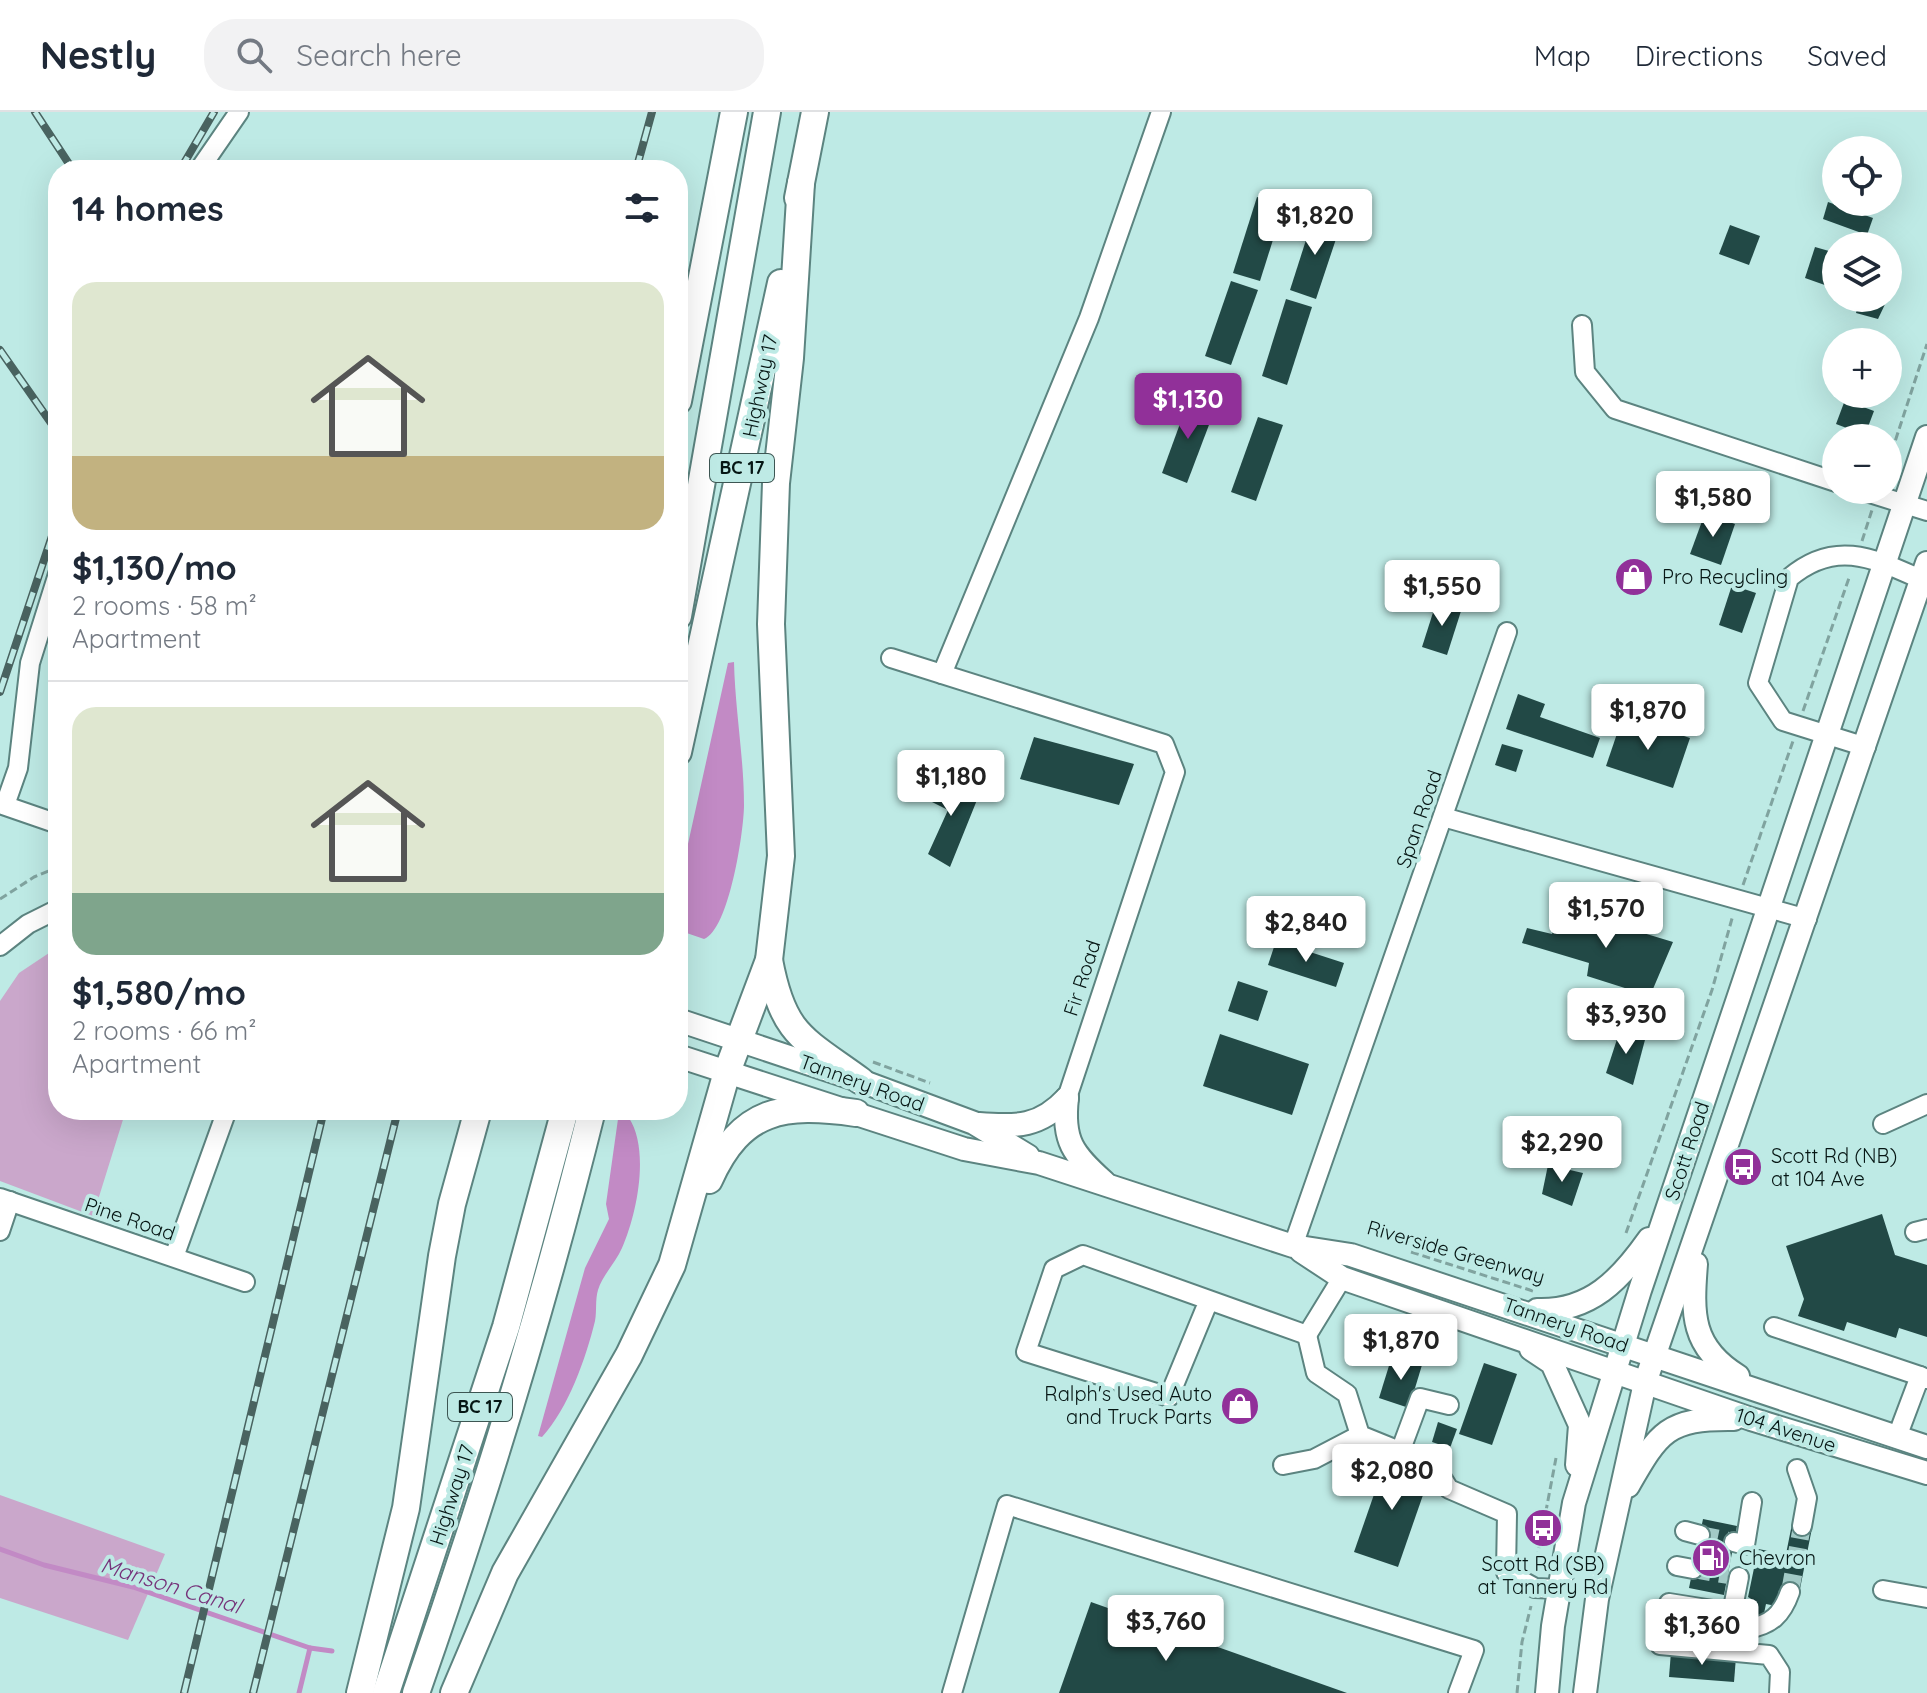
<!DOCTYPE html>
<meta charset="utf-8">
<style>
:root{--surface:#fff;--page:#f2f2f3;--text:#1f2937;--muted:#747a83;--line:#e0e1e3;--accent:#913099}
body{margin:0;font-family:Quicksand,sans-serif;background:var(--page);color:var(--text);height:100vh;display:flex;flex-direction:column;font-size:30px;white-space:nowrap}
*{box-sizing:border-box;margin:0}
p{font-size:26px;color:var(--muted)}
.icon{flex:none;width:44px;height:44px;fill:none;stroke:currentColor;stroke-width:2;stroke-linecap:round;stroke-linejoin:round}
.map{position:relative;flex:1;overflow:hidden}
.panel{position:absolute;left:48px;top:48px;width:640px;height:960px;display:flex;flex-direction:column;background:var(--surface);border-radius:32px;box-shadow:0 8px 32px #0002}
.panel>*{flex:none}
.controls{position:absolute;left:1822px;top:24px;display:grid;gap:16px}
.controls a{display:grid;place-items:center;width:80px;height:80px;border-radius:50%;background:var(--surface);box-shadow:0 8px 32px #0002;font-size:40px}
.price{position:absolute;translate:-50% -68px;padding:0 18px;border-radius:8px;background:#fff;color:#222;font-size:26px;line-height:52px;filter:drop-shadow(0 2px 4px #0008)}
.price::after{content:'';position:absolute;left:50%;top:48px;width:24px;height:18px;margin-left:-12px;background:inherit;clip-path:polygon(0 0,100% 0,50% 100%)}
.price.selected{background:var(--accent);color:#fff}
ul{padding:0;list-style:none}
li{display:grid;align-content:center;gap:16px;height:424px;padding:0 24px}
li+li{border-top:2px solid var(--line)}
li span{display:grid;place-items:center;height:248px;border-radius:24px;color:#555}
li>.icon{margin-inline-start:auto}
span .icon{width:144px;height:144px;fill:#fffc;stroke-width:1}
li b{font-size:34px}
h2{display:flex;justify-content:space-between;align-items:center;height:96px;padding:0 24px;font-size:34px}
header{display:flex;align-items:center;gap:48px;box-sizing:border-box;height:112px;padding:0 40px;background:var(--surface);border-bottom:2px solid var(--line)}
header strong{font-size:38px}
nav{display:flex;gap:44px;margin-inline-start:auto;font-size:28px}
.search{width:560px;height:72px;background:var(--page);display:flex;align-items:center;gap:20px;box-sizing:border-box;padding:0 28px;border-radius:32px;color:var(--muted);font-size:30px}
.map>svg:first-child{display:block}
.green{fill:#caa7cb}
.water{fill:#c28ac5}
.lines{fill:none;stroke-linecap:round;stroke-linejoin:round}
.stream{stroke:#c28ac5;stroke-width:5}
.building{fill:#224946}
.minor-tunnel{stroke:#a2cac6;stroke-width:18;stroke-dasharray:18 9;stroke-linecap:butt}
.minor-casing{stroke:#5c8480;stroke-width:22}
.major-casing{stroke:#5c8480;stroke-width:26}
.highway-casing{stroke:#5c8480;stroke-width:30}
.path{stroke:#80a39f;stroke-width:3;stroke-dasharray:8 4;stroke-linecap:butt}
.minor{stroke:#fff;stroke-width:18}
.major{stroke:#fff;stroke-width:22}
.highway{stroke:#fff;stroke-width:26}
.rail-casing{stroke:#496360;stroke-width:8}
.rail{stroke:#beeae5;stroke-width:5;stroke-dasharray:15;stroke-linecap:butt}
.labels{text-anchor:middle;stroke-width:8;stroke-linejoin:round;paint-order:stroke}
.shield{fill:#beeae5;stroke:#3d5653;stroke-width:2}
.shield-label{font-size:18px;font-weight:bold;fill:#061614}
.street-label{font-size:20px;fill:#061614;stroke:#beeae5}
.poi-label{font-size:20px;fill:#061614;stroke:#beeae5;text-anchor:start}
.water-label{font-size:22px;font-style:italic;fill:#76337a;stroke:#beeae5}
</style>
<header>
<strong>Nestly</strong>
<div class="search"><svg class="icon" aria-label="search" viewBox="0 0 24 24"><circle cx="10" cy="10" r="6"/><path d="M15 15l6 6"/></svg>Search here</div>
<nav><a>Map</a><a>Directions</a><a>Saved</a></nav>
</header>
<div class="map">
<svg width="1927" height="1581" viewBox="0 0 1927 1581">
<rect width="100%" height="100%" fill="#beeae5"/>
<g class="green">
<polygon points="58,835 58,998 126,998 93,1104 0,1069 0,889 19,861"/>
<polygon points="0,1383 165,1442 128,1528 0,1486"/>
</g>
<g class="water">
<path d="M734,550C735,597 744,646 744,693C744,719 729,818 704,827L678,818V777L728,551Z"/>
<path d="M629,1006C650,1038 637,1102 622,1136C616,1150 602,1164 598,1178C595,1188 597,1199 595,1209C586,1246 568,1297 542,1325L538,1324L585,1156L609,1107L606,1092L618,1007Z"/>
</g>
<g class="lines">
<g class="stream">
<polyline points="0,1437 44,1453 133,1475 310,1536 332,1539"/>
<polyline points="299,1581 310,1536"/>
</g>
</g>
<g class="building">
<polygon points="1257,85 1284,93 1260,169 1233,161"/>
<polygon points="1828,90 1873,106 1867,123 1823,107"/>
<polygon points="1314,103 1341,112 1316,187 1290,178"/>
<polygon points="1730,113 1760,124 1749,153 1719,142"/>
<polygon points="1815,135 1836,141 1836,177 1805,166"/>
<polygon points="1888,166 1895,168 1888,185"/>
<polygon points="1231,169 1258,178 1231,253 1205,244"/>
<polygon points="1852,186 1888,186 1878,207 1856,201 1859,189"/>
<polygon points="1286,187 1312,195 1287,273 1262,264"/>
<polygon points="1189,287 1215,297 1187,371 1162,361"/>
<polygon points="1845,288 1874,299 1865,323 1836,312"/>
<polygon points="1258,305 1283,313 1256,389 1231,380"/>
<polygon points="1705,401 1735,412 1721,453 1690,442"/>
<polygon points="1732,473 1756,481 1742,521 1719,513"/>
<polygon points="1437,488 1462,496 1447,543 1422,535"/>
<polygon points="1518,582 1545,592 1540,605 1600,626 1593,646 1506,617"/>
<polygon points="1623,604 1690,626 1673,676 1606,654"/>
<polygon points="1034,625 1134,652 1119,693 1020,667"/>
<polygon points="1502,632 1523,638 1516,660 1495,653"/>
<polygon points="937,664 979,683 950,755 928,742 948,698 928,688"/>
<polygon points="1564,797 1673,830 1650,884 1587,864 1589,851 1522,831 1527,816 1552,822"/>
<polygon points="1276,829 1344,851 1336,875 1268,853"/>
<polygon points="1238,869 1268,879 1258,909 1228,899"/>
<polygon points="1621,915 1646,924 1633,973 1606,961"/>
<polygon points="1220,922 1309,952 1292,1003 1203,974"/>
<polygon points="1548,1053 1583,1061 1572,1094 1542,1082"/>
<polygon points="1882,1102 1895,1143 1927,1153 1927,1225 1899,1216 1896,1226 1847,1210 1844,1219 1798,1204 1804,1187 1786,1134"/>
<polygon points="1392,1244 1422,1253 1409,1296 1379,1286"/>
<polygon points="1484,1251 1517,1262 1492,1333 1459,1322"/>
<polygon points="1438,1310 1457,1317 1450,1336 1432,1330"/>
<polygon points="1387,1345 1431,1360 1398,1455 1354,1440"/>
<polygon points="1703,1407 1737,1414 1724,1483 1689,1476"/>
<polygon points="1792,1412 1812,1416 1799,1482 1779,1478 1776,1494 1766,1492 1763,1506 1750,1504 1753,1488 1748,1485 1758,1437 1786,1442"/>
<polygon points="1091,1490 1347,1581 1059,1581"/>
<polygon points="1671,1540 1736,1545 1734,1570 1669,1565"/>
</g>
<g class="lines">
<g class="minor-tunnel">
<polyline points="1700,1423 1734,1430"/>
<polyline points="1693,1457 1728,1463"/>
<polyline points="1790,1480 1802,1414"/>
</g>
<defs>
<g id="minor">
<polyline points="199,58 239,0"/>
<polyline points="1582,213 1585,260 1615,297 1836,370"/>
<polyline points="1860,378 1927,399"/>
<polyline points="891,546 1164,632 1175,660 1067,986"/>
<polyline points="942,562 1089,206 1161,0"/>
<path d="M1866,635L1783,609L1758,571L1789,466C1837,425 1877,448 1927,470"/>
<polyline points="0,692 58,712"/>
<polyline points="5,693 18,656 30,551 58,462"/>
<polyline points="1443,705 1807,807"/>
<polyline points="0,834 28,812 58,797"/>
<polyline points="1883,1012 1927,992"/>
<polyline points="0,1086 245,1170"/>
<polyline points="0,1119 10,1089"/>
<polyline points="1915,1120 1927,1117"/>
<polyline points="1293,1134 1507,520"/>
<polyline points="174,1145 227,998"/>
<polyline points="1209,1188 1169,1285 1026,1240 1054,1157 1083,1143 1307,1223 1342,1166"/>
<polyline points="1774,1215 1920,1264"/>
<polyline points="1307,1223 1316,1261 1347,1282 1360,1323 1434,1353 1449,1377 1507,1402 1506,1460 1535,1476 1559,1477"/>
<polyline points="1897,1325 1920,1264 1927,1267"/>
<polyline points="1400,1340 1420,1286 1449,1293"/>
<polyline points="1283,1353 1314,1347 1360,1323"/>
<polyline points="1797,1357 1807,1386 1802,1414"/>
<polyline points="1685,1419 1700,1423"/>
<polyline points="1734,1430 1745,1433 1752,1390"/>
<polyline points="1677,1454 1693,1457"/>
<polyline points="1883,1478 1927,1486"/>
<polyline points="1669,1491 1732,1501 1739,1465"/>
<path d="M1732,1501L1747,1517C1771,1513 1782,1503 1790,1480"/>
<polyline points="1660,1533 1769,1543 1780,1560 1779,1581"/>
<polyline points="952,1581 1007,1393 1474,1538 1458,1581"/>
</g>
<g id="major">
<polyline points="678,908 861,969 974,1011 1028,1044"/>
<polyline points="678,944 964,1037 1039,1051 1293,1134 1351,1143 1927,1335"/>
<path d="M1067,986C1062,1029 1073,1042 1104,1070"/>
<path d="M979,1012C1017,1015 1040,1015 1067,986"/>
<polyline points="1301,1139 1342,1166 1751,1307 1927,1361"/>
<path d="M1696,1152C1692,1202 1691,1235 1738,1264"/>
<path d="M1537,1198C1590,1200 1620,1168 1649,1127"/>
<polyline points="1531,1237 1552,1251 1580,1313 1577,1353"/>
<path d="M1628,1374C1659,1320 1667,1306 1734,1307"/>
<polyline points="1547,1581 1553,1514 1574,1391 1640,1178 1927,325"/>
<polyline points="1585,1581 1597,1487 1645,1271 1927,451"/>
</g>
<g id="highway">
<polyline points="798,86 815,0"/>
<polyline points="678,289 734,0"/>
<polyline points="678,504 767,0"/>
<polyline points="678,640 781,171"/>
<path d="M769,848C783,923 802,926 861,969"/>
<path d="M709,1068C741,996 784,991 856,1001"/>
<polyline points="360,1581 406,1396 442,1144 452,1092 478,998"/>
<polyline points="386,1581 506,1215 565,998"/>
<path d="M416,1581C483,1390 543,1195 592,998"/>
<polyline points="454,1581 505,1461 629,1243 672,1153 727,960 769,848 781,744 771,512 776,371 790,246 801,71"/>
</g>
</defs>
<use href="#minor" class="minor-casing"/>
<use href="#major" class="major-casing"/>
<use href="#highway" class="highway-casing"/>
<g class="path">
<polyline points="1888,351 1927,232"/>
<polyline points="1862,429 1872,398"/>
<polyline points="1803,599 1850,463"/>
<polyline points="1743,773 1793,629"/>
<polyline points="0,787 34,765 58,755"/>
<polyline points="873,950 930,971"/>
<polyline points="1626,1121 1712,878 1733,803"/>
<polyline points="1411,1140 1533,1179"/>
<polyline points="1538,1460 1538,1441 1556,1346"/>
<polyline points="1517,1581 1522,1530 1531,1494"/>
</g>
<use href="#minor" class="minor"/>
<use href="#major" class="major"/>
<use href="#highway" class="highway"/>
<defs>
<g id="rail">
<polyline points="35,0 73,58"/>
<polyline points="180,58 214,0"/>
<polyline points="636,58 652,0"/>
<polyline points="0,238 58,321"/>
<polyline points="0,580 58,406"/>
<polyline points="184,1581 324,998"/>
<polyline points="253,1581 398,998"/>
</g>
</defs>
<use href="#rail" class="rail-casing"/>
<use href="#rail" class="rail"/>
</g>
<defs>
<symbol id="shop-disc" viewBox="-11 -11 22 22"><circle r="9.5" fill="#913099" stroke="#beeae5"/><path d="M-5-2.5h2.3a2.7 3.5 0 0 1 5.4 0H5L5.5 6h-11ZM-1.5-2.5h3a1.5 2.3 0 0 0-3 0Z" fill="#fff"/></symbol>
<symbol id="bus-disc" viewBox="-11 -11 22 22"><circle r="9.5" fill="#913099" stroke="#beeae5"/><path d="M-5-6H5V4H4V6H2V4H-2V6H-4V4H-5ZM-3.5-4V0h7V-4ZM-3.5 1.2v1.5H-2V1.2ZM2 1.2v1.5H3.5V1.2Z" fill="#fff"/></symbol>
<symbol id="fuel-disc" viewBox="-11 -11 22 22"><circle r="9.5" fill="#913099" stroke="#beeae5"/><path d="M-5.5-6h7V0h2V4h1.3V-2.5L3-4.5l.8-.8L6-3V5H2.5V1h-1V6h-7ZM-4.2-4.7v3.2H.2V-4.7Z" fill="#fff"/></symbol>
</defs>
<g fill-rule="evenodd">
<use href="#shop-disc" x="1612" y="443" width="44" height="44"/>
<use href="#bus-disc" x="1721" y="1033" width="44" height="44"/>
<use href="#shop-disc" x="1218" y="1272" width="44" height="44"/>
<use href="#bus-disc" x="1521" y="1394" width="44" height="44"/>
<use href="#fuel-disc" x="1689" y="1424" width="44" height="44"/>
</g>
<g class="labels">
<g class="shield">
<rect x="710" y="342" width="64" height="28" rx="6"/>
<rect x="448" y="1281" width="64" height="28" rx="6"/>
</g>
<g class="shield-label">
<text x="742" y="362">BC 17</text>
<text x="480" y="1301">BC 17</text>
</g>
<g class="street-label">
<text transform="translate(760 274) rotate(-78)" y="7">Highway 17</text>
<text transform="translate(1419 707) rotate(-71)" y="7">Span Road</text>
<text transform="translate(1082 866) rotate(-72)" y="7">Fir Road</text>
<text transform="translate(862 971) rotate(20)" y="7">Tannery Road</text>
<text transform="translate(1687 1039) rotate(-72)" y="7">Scott Road</text>
<text transform="translate(130 1107) rotate(19)" y="7">Pine Road</text>
<text transform="translate(1456 1140) rotate(16)" y="7">Riverside Greenway</text>
<text transform="translate(1566 1213) rotate(19)" y="7">Tannery Road</text>
<text transform="translate(1786 1318) rotate(18)" y="7">104 Avenue</text>
<text transform="translate(452 1383) rotate(-72)" y="7">Highway 17</text>
</g>
<g class="poi-label">
<text x="1662" y="472">Pro Recycling</text>
<text x="1771" y="1051">Scott Rd (NB)<tspan x="1771" dy="23">at 104 Ave</tspan></text>
<text x="1212" y="1289" text-anchor="end">Ralph's Used Auto<tspan x="1212" dy="23">and Truck Parts</tspan></text>
<text x="1739" y="1453">Chevron</text>
<text x="1543" y="1459" text-anchor="middle">Scott Rd (SB)<tspan x="1543" dy="23">at Tannery Rd</tspan></text>
</g>
<g class="water-label">
<text transform="translate(171 1473) rotate(17)" y="8">Manson Canal</text>
</g>
</g>
</svg>
<div class="controls">
<a><svg class="icon" aria-label="locate" viewBox="0 0 24 24"><circle cx="12" cy="12" r="6"/><path d="M12 2v4M12 18v4M2 12h4M18 12h4"/></svg></a>
<a><svg class="icon" aria-label="layers" viewBox="0 0 24 24"><path d="M12 4l9 5-9 5-9-5zM3 14l9 5 9-5"/></svg></a>
<a>+</a>
<a>−</a>
</div>
<b class="price" style="left:1315px;top:145px">$1,820</b>
<b class="price selected" style="left:1188px;top:329px">$1,130</b>
<b class="price" style="left:1713px;top:427px">$1,580</b>
<b class="price" style="left:1442px;top:516px">$1,550</b>
<b class="price" style="left:1648px;top:640px">$1,870</b>
<b class="price" style="left:951px;top:706px">$1,180</b>
<b class="price" style="left:1606px;top:838px">$1,570</b>
<b class="price" style="left:1306px;top:852px">$2,840</b>
<b class="price" style="left:1626px;top:944px">$3,930</b>
<b class="price" style="left:1562px;top:1072px">$2,290</b>
<b class="price" style="left:1401px;top:1270px">$1,870</b>
<b class="price" style="left:1392px;top:1400px">$2,080</b>
<b class="price" style="left:1166px;top:1551px">$3,760</b>
<b class="price" style="left:1702px;top:1555px">$1,360</b>
<section class="panel">
<h2>14 homes<svg class="icon" aria-label="filters" viewBox="0 0 24 24"><path d="M4 7h16M4 17h16"/><circle cx="9" cy="7" r="2"/><circle cx="15" cy="17" r="2"/></svg></h2>
<ul>
<li><span style="background:linear-gradient(#dfe7d0 70%,#c2b280 0)"><svg class="icon" aria-label="home" viewBox="0 0 24 24"><path d="M3 11l9-7 9 7M6 9v11h12V9"/></svg></span><div><b>$1,130/mo</b><p>2 rooms · 58 m²</p><p>Apartment</p></div></li>
<li><span style="background:linear-gradient(#dfe7d0 75%,#7fa58c 0)"><svg class="icon" aria-label="home" viewBox="0 0 24 24"><path d="M3 11l9-7 9 7M6 9v11h12V9"/></svg></span><div><b>$1,580/mo</b><p>2 rooms · 66 m²</p><p>Apartment</p></div></li>
</ul>
</section>
</div>
